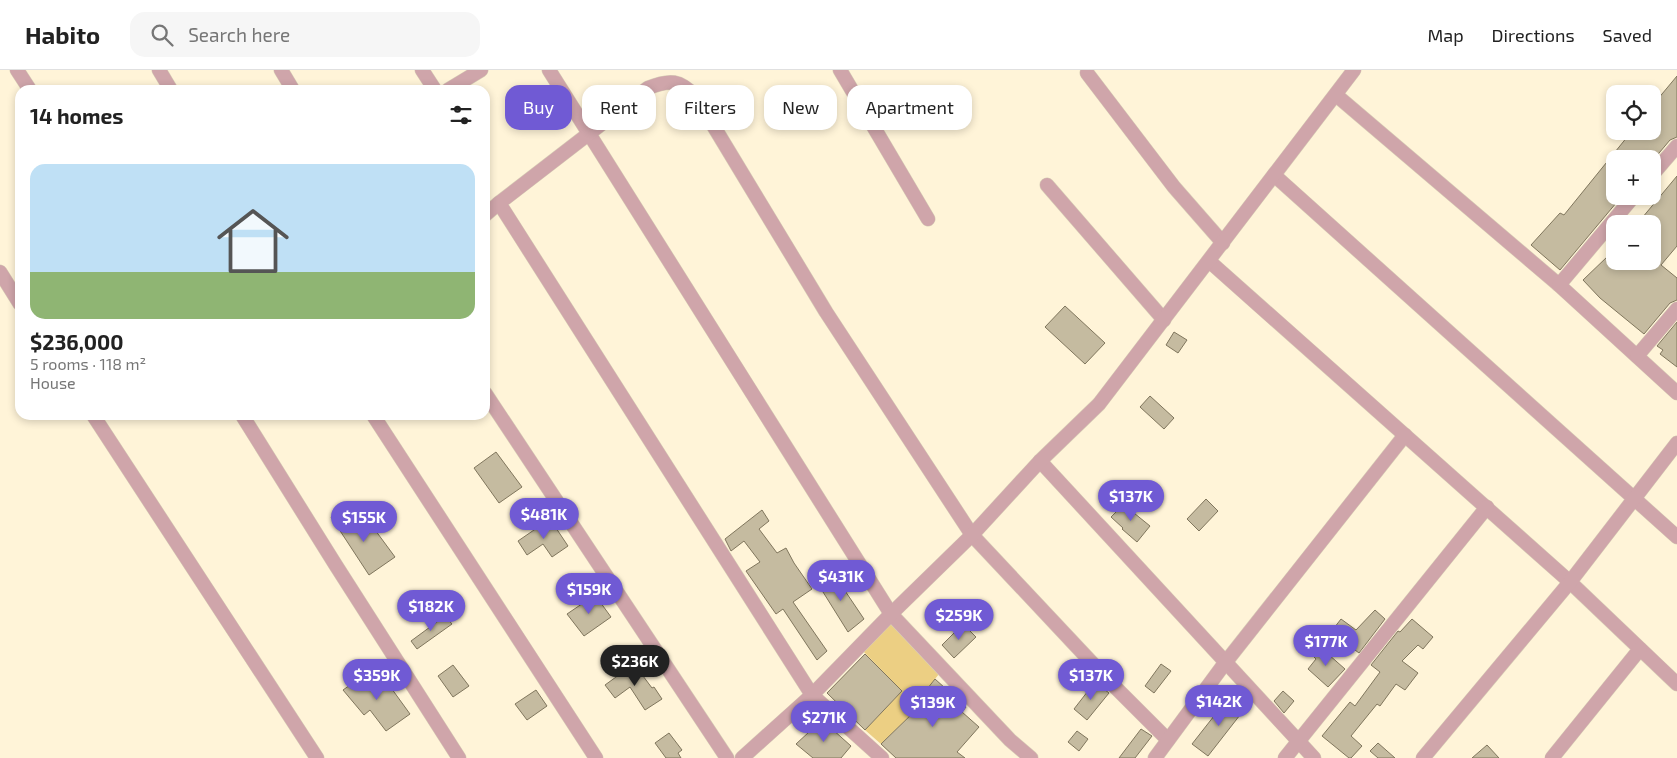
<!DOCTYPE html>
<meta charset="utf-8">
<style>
:root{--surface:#fff;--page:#f6f6f6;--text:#222;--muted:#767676;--line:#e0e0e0;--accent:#705ad4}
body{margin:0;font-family:"Exo 2",sans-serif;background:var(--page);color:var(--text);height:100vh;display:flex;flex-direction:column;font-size:19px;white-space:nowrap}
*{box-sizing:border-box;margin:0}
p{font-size:16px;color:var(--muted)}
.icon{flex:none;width:28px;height:28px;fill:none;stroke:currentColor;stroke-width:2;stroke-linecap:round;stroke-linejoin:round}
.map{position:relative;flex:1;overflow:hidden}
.sheet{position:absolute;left:15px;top:15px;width:475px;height:335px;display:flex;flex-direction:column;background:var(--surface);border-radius:15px;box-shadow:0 2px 8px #0003}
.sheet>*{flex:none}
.hud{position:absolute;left:505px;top:15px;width:475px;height:45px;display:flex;gap:10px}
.tools{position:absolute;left:1606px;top:15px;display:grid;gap:10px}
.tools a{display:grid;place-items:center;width:55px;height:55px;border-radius:10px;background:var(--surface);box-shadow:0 2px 8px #0003;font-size:25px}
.price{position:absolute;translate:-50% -42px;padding:0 11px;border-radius:18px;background:var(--accent);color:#fff;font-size:16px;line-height:32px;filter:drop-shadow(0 1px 2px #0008)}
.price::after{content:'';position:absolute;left:50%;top:30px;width:15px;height:11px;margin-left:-8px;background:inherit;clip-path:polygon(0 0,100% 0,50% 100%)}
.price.active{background:#222;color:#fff}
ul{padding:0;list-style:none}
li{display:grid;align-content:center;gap:10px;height:265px;padding:0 15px}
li+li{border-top:1px solid var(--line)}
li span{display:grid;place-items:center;height:155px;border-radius:15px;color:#555}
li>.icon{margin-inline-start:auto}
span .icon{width:90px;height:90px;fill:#fffc;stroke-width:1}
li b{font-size:21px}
h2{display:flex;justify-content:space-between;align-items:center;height:60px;padding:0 15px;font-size:21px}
.pill{padding:0 18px;border-radius:15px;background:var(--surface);box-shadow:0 2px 8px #0003;font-size:18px;line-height:45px}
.pill.active{background:var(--accent);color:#fff}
header{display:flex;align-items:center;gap:30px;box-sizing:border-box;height:70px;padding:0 25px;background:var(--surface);border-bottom:1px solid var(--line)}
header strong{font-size:24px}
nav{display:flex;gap:28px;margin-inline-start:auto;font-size:18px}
.search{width:350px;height:45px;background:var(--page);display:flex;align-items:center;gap:12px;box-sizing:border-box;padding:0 18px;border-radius:15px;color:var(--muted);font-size:19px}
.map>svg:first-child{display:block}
.green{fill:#eccf83}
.building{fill:#c5bba0;stroke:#80765d}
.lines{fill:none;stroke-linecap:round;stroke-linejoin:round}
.minor-casing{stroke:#d9d0b7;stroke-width:15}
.minor{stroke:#cfa5aa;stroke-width:14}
</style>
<header>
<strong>Habito</strong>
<div class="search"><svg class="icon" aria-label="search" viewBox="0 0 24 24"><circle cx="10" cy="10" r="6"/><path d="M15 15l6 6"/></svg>Search here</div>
<nav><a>Map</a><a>Directions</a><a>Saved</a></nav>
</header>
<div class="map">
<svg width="1677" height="688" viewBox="0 0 1677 688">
<rect width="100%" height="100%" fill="#fff4d8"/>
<polygon class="green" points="891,544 943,599 912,638 914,642 881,674 865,660 902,621 860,578"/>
<g class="building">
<polygon points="1677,6 1677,67 1670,70 1654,89 1615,89 1615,126 1622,126 1560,200 1531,175 1560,143 1564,145 1632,61 1652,61 1652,36"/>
<polygon points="1677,106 1677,176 1661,195 1677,208 1677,230 1670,233 1644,264 1600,228 1583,210 1608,186 1613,191 1652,191 1652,154 1637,154"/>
<polygon points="1065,236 1105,273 1085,294 1045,257"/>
<polygon points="1677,252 1677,297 1660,284 1663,280 1657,276"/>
<polygon points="1174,262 1187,270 1178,283 1166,275"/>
<polygon points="1150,326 1174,348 1164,359 1140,337"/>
<polygon points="496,382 522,417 499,433 474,398"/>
<polygon points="1206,429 1218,441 1199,461 1187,449"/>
<polygon points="1127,431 1137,440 1134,443 1150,456 1137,472 1122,459 1123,458 1111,447"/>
<polygon points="342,440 354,458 367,449 395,487 369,505 331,447"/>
<polygon points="762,440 769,451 759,459 777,483 786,478 794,493 812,519 793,532 827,581 817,590 783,539 776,544 746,501 760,492 744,471 731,481 725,469"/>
<polygon points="550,449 568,476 552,487 543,474 527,485 518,471"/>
<polygon points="833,503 864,549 848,562 818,514"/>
<polygon points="595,525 611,547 584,566 567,544"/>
<polygon points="1375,540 1385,549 1359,583 1331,562 1341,549 1356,560"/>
<polygon points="445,546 452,554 417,579 411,571"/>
<polygon points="1412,549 1433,567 1423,579 1418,575 1402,591 1418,603 1405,620 1396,614 1380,636 1377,634 1351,666 1362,676 1351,688 1349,688 1322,666 1350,632 1355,636 1380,602 1371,595 1398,561 1400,562"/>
<polygon points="963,554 976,567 954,588 942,575"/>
<polygon points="1320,577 1345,599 1328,617 1308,599 1316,589 1312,585"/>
<polygon points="865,584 902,621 865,660 827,623"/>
<polygon points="634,594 652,618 654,617 662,629 645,640 630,617 615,628 605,615"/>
<polygon points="1161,594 1171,601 1154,623 1145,616"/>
<polygon points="453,595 469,616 453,627 438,606"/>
<polygon points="370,601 385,619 389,615 410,644 386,661 370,640 364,645 343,620"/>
<polygon points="935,609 966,637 962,642 979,657 957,682 965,688 896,688 881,674 915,641 912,638"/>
<polygon points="1095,612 1109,623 1087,650 1074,639"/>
<polygon points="536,620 547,636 527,650 515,634"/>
<polygon points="1283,621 1294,631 1284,643 1274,631"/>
<polygon points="1236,627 1247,636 1208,686 1192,674 1214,646 1218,649"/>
<polygon points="822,650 851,676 841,688 813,688 796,674"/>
<polygon points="1141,659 1152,666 1135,688 1119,688"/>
<polygon points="1077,661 1088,669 1079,681 1068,672"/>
<polygon points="669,663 682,680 678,683 681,688 666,688 655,673"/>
<polygon points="1378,673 1395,688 1378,688 1370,681"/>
<polygon points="1487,675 1499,688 1472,688"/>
</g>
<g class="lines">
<defs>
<g id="minor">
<polyline points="17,0 30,20"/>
<polyline points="159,0 171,20"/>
<polyline points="281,0 293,20"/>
<polyline points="422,0 435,20"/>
<polyline points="549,0 891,544 1010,670 1031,688"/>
<polyline points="840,0 928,149"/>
<polyline points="1087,3 1174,117 1223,173"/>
<polyline points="448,20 481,0"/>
<polyline points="1336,25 1559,215 1677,323"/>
<polyline points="1274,105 1677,467"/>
<polyline points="1652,105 1677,76"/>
<polyline points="1047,115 1164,250"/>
<polyline points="499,133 812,625 882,688"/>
<path d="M485,145L499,133L648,18C670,9 680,10 696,27L826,242L972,465L1109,611L1168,670"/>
<polyline points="1209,191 1570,512 1677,614"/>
<polyline points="0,202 20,234"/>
<polyline points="1559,215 1634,126"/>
<polyline points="1637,286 1677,239"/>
<polyline points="485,323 727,688"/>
<polyline points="93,345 317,688"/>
<polyline points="242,345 335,494 459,688"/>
<polyline points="373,345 596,688"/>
<polyline points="1040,391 1314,688"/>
<polyline points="742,688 812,625 891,544 972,465 1040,391 1099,334 1354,0"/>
<polyline points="1155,688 1225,593 1405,365"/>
<polyline points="1285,688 1487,437"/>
<polyline points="1423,688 1570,512 1677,373"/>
<polyline points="1552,688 1640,579"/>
</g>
</defs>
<use href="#minor" class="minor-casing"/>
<use href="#minor" class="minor"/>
</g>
</svg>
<div class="tools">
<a><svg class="icon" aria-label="locate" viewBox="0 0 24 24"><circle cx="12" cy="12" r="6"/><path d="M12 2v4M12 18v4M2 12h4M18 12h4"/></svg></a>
<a>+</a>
<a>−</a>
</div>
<b class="price" style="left:1131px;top:452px">$137K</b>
<b class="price" style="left:544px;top:470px">$481K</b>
<b class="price" style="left:364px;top:473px">$155K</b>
<b class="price" style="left:841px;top:532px">$431K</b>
<b class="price" style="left:589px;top:545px">$159K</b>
<b class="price" style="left:431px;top:562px">$182K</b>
<b class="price" style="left:959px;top:571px">$259K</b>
<b class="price" style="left:1326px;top:597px">$177K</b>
<b class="price active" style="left:635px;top:617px">$236K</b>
<b class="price" style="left:377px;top:631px">$359K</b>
<b class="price" style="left:1091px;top:631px">$137K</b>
<b class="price" style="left:1219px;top:657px">$142K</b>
<b class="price" style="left:933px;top:658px">$139K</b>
<b class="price" style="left:824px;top:673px">$271K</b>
<div class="hud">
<a class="pill active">Buy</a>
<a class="pill">Rent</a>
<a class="pill">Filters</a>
<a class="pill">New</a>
<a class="pill">Apartment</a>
</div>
<section class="sheet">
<h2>14 homes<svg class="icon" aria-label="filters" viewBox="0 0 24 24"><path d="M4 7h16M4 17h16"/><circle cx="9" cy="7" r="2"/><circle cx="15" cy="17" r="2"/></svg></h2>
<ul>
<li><span style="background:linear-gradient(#bfe0f5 70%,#8fb573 0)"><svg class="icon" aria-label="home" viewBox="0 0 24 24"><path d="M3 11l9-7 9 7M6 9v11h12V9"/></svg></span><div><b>$236,000</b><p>5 rooms · 118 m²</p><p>House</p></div></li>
</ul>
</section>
</div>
